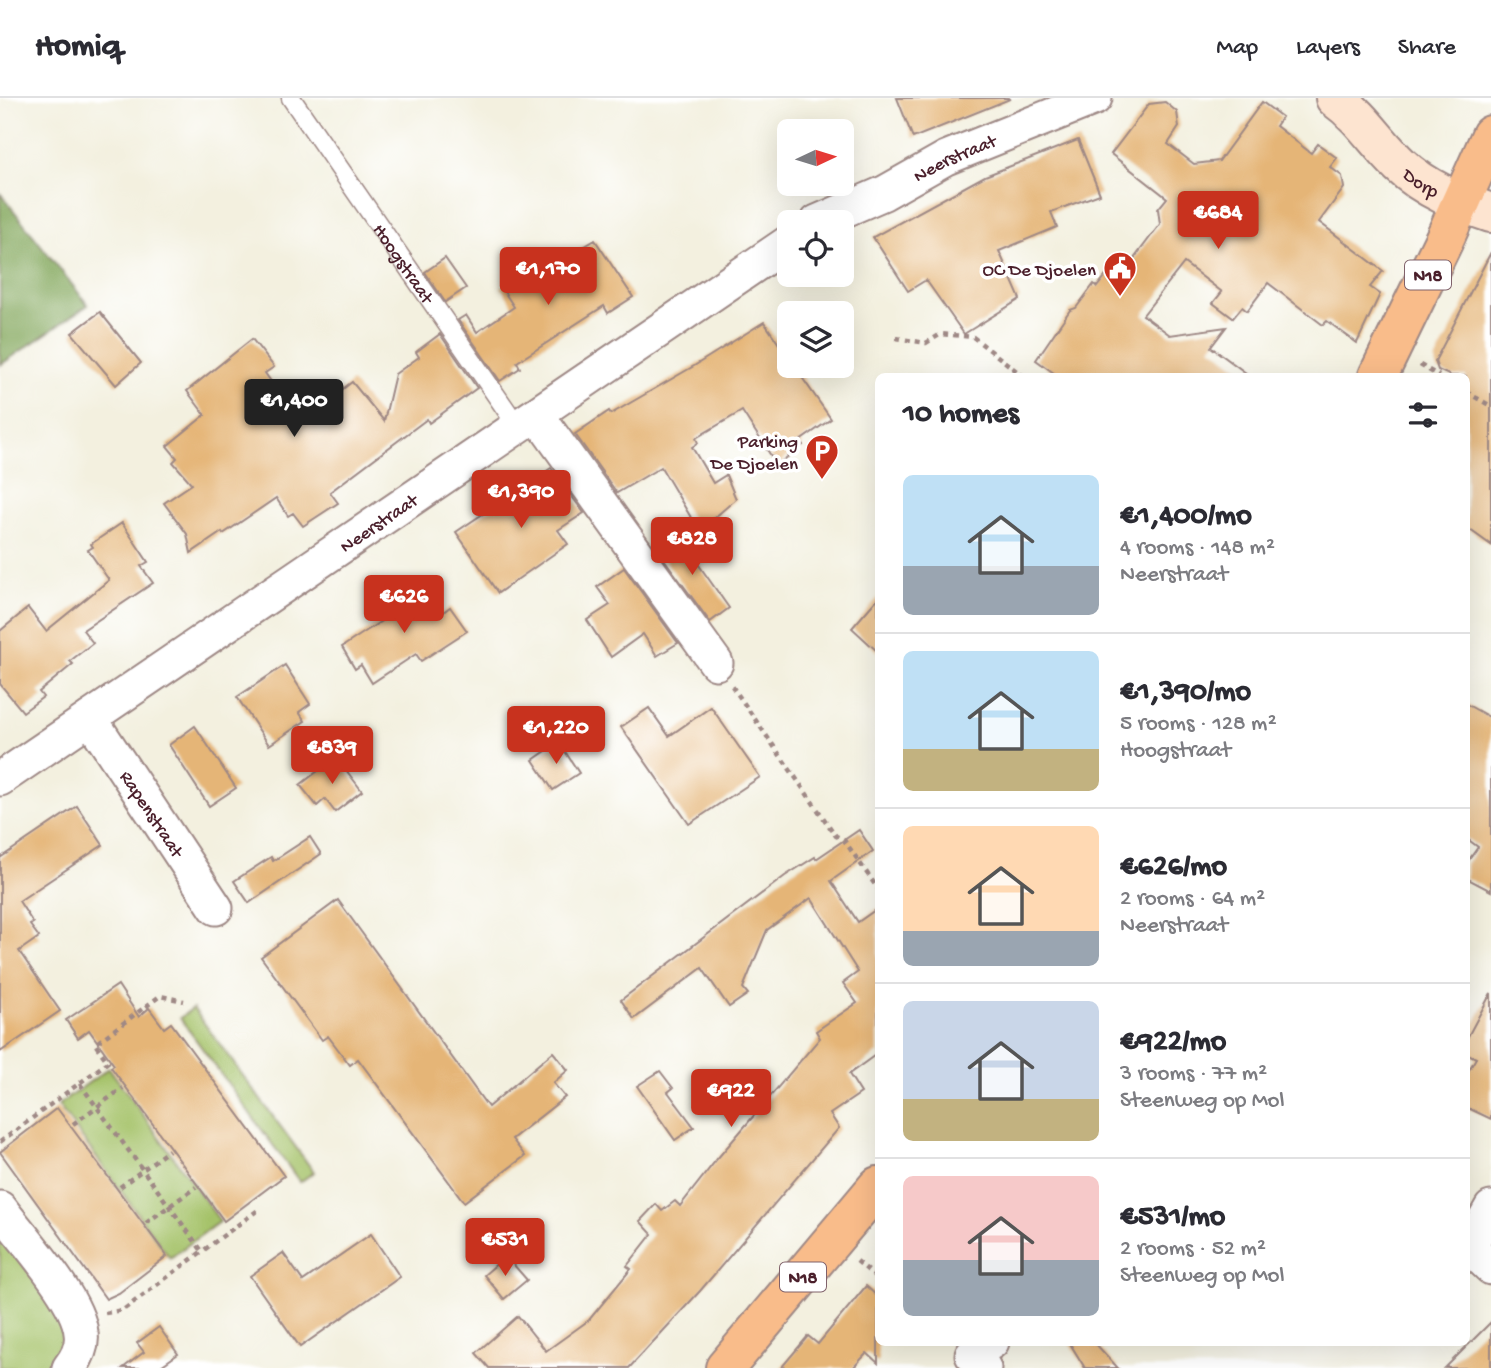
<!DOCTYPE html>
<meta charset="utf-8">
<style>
:root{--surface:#fff;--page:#f2f2f3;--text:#2b2b33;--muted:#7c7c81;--line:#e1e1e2;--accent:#c8321e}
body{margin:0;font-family:"Gochi Hand",sans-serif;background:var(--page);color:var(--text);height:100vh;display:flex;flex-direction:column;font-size:26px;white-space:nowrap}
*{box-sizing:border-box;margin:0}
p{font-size:23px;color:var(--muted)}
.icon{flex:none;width:38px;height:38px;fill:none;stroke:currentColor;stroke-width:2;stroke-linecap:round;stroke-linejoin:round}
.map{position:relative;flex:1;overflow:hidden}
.drawer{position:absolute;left:875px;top:275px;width:595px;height:973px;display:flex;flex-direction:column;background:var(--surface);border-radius:10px;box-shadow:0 7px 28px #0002}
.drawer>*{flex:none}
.needle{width:46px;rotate:86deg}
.fabs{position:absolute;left:777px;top:21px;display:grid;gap:14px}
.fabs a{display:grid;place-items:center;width:77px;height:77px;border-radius:10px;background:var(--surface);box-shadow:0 7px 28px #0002;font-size:35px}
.price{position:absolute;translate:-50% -60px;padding:0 16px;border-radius:7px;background:var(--accent);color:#fff;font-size:23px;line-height:46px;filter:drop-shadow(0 2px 4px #0008)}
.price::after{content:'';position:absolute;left:50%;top:42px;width:21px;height:16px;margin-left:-10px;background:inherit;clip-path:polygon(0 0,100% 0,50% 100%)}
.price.on{background:#222;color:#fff}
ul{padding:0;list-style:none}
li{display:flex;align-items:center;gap:21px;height:175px;padding:0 28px}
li+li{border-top:2px solid var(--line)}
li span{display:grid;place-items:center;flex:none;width:196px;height:140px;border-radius:10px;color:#555}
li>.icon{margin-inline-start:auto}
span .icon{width:84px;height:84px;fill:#fffc;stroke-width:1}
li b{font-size:30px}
h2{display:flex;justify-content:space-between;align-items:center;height:84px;padding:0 28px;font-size:30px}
header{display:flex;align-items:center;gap:42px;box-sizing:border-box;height:98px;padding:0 35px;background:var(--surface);border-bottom:2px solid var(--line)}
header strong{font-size:33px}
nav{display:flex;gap:38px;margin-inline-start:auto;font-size:24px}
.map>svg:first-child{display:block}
.green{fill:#a5c269;stroke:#78704a;stroke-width:2}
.forest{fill:#84a85d;stroke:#676444;stroke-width:2}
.building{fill:#e5b577}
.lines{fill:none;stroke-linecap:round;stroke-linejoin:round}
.lane-casing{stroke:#9e8885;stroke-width:21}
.street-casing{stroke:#9e8885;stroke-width:37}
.secondary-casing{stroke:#9e8885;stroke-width:42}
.primary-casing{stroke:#9e8885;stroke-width:42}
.path{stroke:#9e8885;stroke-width:4.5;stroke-dasharray:5 5;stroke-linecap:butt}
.lane{stroke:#fff;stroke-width:18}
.street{stroke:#fff;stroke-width:33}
.secondary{stroke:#fde4d0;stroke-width:38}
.primary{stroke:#f9bc8a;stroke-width:38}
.labels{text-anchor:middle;stroke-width:7;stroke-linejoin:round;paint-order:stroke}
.shield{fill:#fff;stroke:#80626b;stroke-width:2}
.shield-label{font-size:18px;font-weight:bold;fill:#4a1f2b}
.street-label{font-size:19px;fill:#4a1f2b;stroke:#fff}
.poi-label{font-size:19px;fill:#4a1f2b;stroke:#fff;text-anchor:end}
</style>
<header>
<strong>Homiq</strong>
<nav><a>Map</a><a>Layers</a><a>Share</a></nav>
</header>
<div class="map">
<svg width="1491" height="1270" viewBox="0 0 1491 1270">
<rect width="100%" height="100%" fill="#fff"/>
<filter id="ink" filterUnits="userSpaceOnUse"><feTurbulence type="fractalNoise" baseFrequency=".0143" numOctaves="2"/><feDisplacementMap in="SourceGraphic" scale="14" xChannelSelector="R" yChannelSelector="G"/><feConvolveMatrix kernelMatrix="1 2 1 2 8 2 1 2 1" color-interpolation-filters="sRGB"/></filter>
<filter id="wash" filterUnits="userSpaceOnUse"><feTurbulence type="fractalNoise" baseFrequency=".00686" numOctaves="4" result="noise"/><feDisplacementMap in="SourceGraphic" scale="28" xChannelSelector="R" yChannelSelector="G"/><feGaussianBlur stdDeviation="1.57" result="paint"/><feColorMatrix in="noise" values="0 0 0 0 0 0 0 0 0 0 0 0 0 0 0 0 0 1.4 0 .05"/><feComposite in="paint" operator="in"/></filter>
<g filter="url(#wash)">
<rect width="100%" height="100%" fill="#f3f0df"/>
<g class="green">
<polygon points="193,910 314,1074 300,1084 180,920"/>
<polygon points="109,970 220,1123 170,1160 58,1007"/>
<polygon points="0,1134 66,1224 69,1236 55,1267 51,1270 0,1270"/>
</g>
<polygon class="forest" points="0,95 88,207 0,267"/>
<g id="blocks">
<g class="building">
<polygon points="897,0 1009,0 1010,1 913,40"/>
<polygon points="1165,4 1177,14 1179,29 1168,46 1194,66 1219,63 1262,4 1282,19 1276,28 1311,55 1318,46 1337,60 1330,69 1342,78 1344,90 1319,124 1383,173 1370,189 1380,196 1357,245 1327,223 1323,227 1268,185 1247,213 1242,209 1233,220 1213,205 1222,194 1184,165 1143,217 1170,237 1226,229 1211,249 1250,278 1058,278 1036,262 1070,212 1076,210 1094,186 1097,189 1112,170 1121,178 1160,126 1158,111 1167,100 1111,56 1149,6"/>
<polygon points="1078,42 1100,96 1051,114 1057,129 999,153 1020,201 964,236 926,182 908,193 873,139 985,78"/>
<polygon points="595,142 633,199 608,215 604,208 517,264 520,270 500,283 458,222 466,217 477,234 514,209 501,189 536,165 542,174"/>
<polygon points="1491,154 1491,447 1466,429 1466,278 1451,278 1438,272 1435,263"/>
<polygon points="445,160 466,190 445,204 425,174"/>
<polygon points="100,214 141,265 116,287 72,235"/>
<polygon points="764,224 789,261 789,268 794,268 831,321 800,343 803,347 777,367 742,313 696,340 698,345 692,349 713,385 726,377 736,401 699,433 661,369 617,395 575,336 609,313 611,316 694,268"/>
<polygon points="440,236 477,290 429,325 427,321 330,394 338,405 303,428 293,415 288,418 276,400 223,436 222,434 191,455 187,436 164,405 192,386 173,364 177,360 167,348 205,317 187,293 252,241 274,269 265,275 293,315 302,307 309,317 352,284 384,323 395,276 419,259 416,254"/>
<polygon points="551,370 584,415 558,432 568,446 498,495 456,434"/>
<polygon points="122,425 148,464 141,468 153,485 83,532 93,545 70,563 73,566 39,594 43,599 23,614 0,586 0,533 28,510 46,533 109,482 88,452 93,449 91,446"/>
<polygon points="675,433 729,510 710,524 656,450"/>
<polygon points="624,470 678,545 657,558 643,536 611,559 587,522 610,507 597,489"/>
<polygon points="422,485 442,515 450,509 467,533 421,563 416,556 372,585 361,567 355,571 342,549 389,518 385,511"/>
<polygon points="878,500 878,554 852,530"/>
<polygon points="285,567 310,606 299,614 305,623 269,647 237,599"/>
<polygon points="1466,606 1491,620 1491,793 1466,780 1466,766 1478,749 1466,740"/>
<polygon points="711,609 760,679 689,726 621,629 649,610 669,638"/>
<polygon points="195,628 236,690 209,708 169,647"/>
<polygon points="559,644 579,675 553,692 533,662"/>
<polygon points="336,659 362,693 335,714 325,701 317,708 300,687"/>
<polygon points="77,708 103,747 19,803 33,825 30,827 39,839 19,853 60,913 0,954 0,760"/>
<polygon points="859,732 873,753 831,783 858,824 878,810 878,955 849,976 861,995 830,1016 839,1030 700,1193 629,1270 489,1270 476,1255 518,1218 546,1253 589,1222 631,1171 627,1168 652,1136 640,1123 656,1106 662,1113 675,1103 680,1108 717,1061 820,940 816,933 857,905 843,885 858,874 811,800 767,832 743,890 748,896 729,909 702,870 634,921 621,902 785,778 815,759 816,761"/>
<polygon points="310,739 321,756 249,805 234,783 271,759 273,763"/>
<polygon points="338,802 488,1009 553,954 568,972 553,985 565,999 512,1041 525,1058 464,1104 358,961 350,967 328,938 322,942 261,859"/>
<polygon points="118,887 139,919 149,910 164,930 171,925 284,1078 224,1123 111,969 114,967 89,932 78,940 66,922"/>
<polygon points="1491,895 1491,1021 1466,1009 1466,977 1476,960 1466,955 1466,942"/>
<polygon points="660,973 673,990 668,994 694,1029 675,1042 637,988"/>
<polygon points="57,1010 167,1158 119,1195 106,1201 0,1054"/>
<polygon points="371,1136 400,1179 300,1249 250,1178 283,1155 303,1183"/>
<polygon points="506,1158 527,1182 504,1201 484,1177"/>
<polygon points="866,1188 878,1199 878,1265 867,1255 853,1270 781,1270 808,1238 818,1246"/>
<polygon points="1491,1224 1491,1270 1445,1270"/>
<polygon points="159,1229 178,1256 158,1270 123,1270 144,1254 137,1245"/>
<polygon points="1069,1244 1094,1244 1118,1270 1085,1270"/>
</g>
</g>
</g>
<g filter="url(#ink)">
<use href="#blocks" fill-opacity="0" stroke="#9e8885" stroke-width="2"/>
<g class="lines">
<defs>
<g id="lane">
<path id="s1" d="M291,0L518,329"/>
</g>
<g id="street">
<path id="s2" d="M817,124L884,95L946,60L1095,0"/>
<polyline points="537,317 716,565"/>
<path id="s3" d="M90,620L216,810"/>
<path id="s4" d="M0,681L789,144"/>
<path d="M0,1110C22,1140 78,1200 81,1235C83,1248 77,1260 69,1270"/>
<polyline points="1466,1146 1491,1170"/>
<polyline points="1469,1149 1491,1110"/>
<polyline points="984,1270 972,1257 992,1244"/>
</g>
<g id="secondary">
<path id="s5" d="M1335,0C1363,20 1376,44 1400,67C1425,91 1458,104 1491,115"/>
</g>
<g id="primary">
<polyline points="1378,278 1444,142 1491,37"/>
<polyline points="725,1270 878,1088"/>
</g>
</defs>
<use href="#lane" class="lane-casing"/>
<use href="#street" class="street-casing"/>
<use href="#secondary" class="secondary-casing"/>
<use href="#primary" class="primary-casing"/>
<g class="path">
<polyline points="896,240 926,245 941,236 973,239 1023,278"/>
<polyline points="1420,267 1439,278"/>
<polyline points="1466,294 1491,308"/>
<polyline points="732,588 836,738 844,742 878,791"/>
<polyline points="80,986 202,1153"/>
<polyline points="73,1026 123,990"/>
<polyline points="0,1044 108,964 95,946 160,898 184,903"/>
<polyline points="120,1089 169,1052"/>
<polyline points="146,1125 196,1089"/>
<polyline points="857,1163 878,1181"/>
<polyline points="105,1215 123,1212 258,1112"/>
</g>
<use href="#lane" class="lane"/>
<use href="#street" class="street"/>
<use href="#secondary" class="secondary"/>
<use href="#primary" class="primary"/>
</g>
</g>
<defs>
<symbol id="civic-pin" viewBox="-11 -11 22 30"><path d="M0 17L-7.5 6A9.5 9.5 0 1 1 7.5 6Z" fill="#c8321e" stroke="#fff"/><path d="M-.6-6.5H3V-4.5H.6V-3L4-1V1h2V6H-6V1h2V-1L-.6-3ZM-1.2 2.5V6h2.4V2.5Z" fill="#fff"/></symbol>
<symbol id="parking-pin" viewBox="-11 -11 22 30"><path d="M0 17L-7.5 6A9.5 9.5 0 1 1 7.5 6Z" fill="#c8321e" stroke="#fff"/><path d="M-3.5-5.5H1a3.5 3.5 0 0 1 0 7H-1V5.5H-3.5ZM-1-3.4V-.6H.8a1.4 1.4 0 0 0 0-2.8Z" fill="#fff"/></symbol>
</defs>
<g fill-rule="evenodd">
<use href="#civic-pin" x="1101" y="151" width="38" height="52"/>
<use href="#parking-pin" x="803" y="334" width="38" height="52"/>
</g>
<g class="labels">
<g class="shield">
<rect x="1405" y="162.5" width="46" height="29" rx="5"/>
<rect x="780" y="1164.5" width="46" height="29" rx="5"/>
</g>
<g class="shield-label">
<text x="1428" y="183">N18</text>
<text x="803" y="1185">N18</text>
</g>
<g class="street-label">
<text dy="7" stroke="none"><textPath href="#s2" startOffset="152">Neerstraat</textPath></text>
<text dy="7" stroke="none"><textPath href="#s5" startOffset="121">Dorp</textPath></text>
<text dy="7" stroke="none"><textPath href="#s1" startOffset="200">Hoogstraat</textPath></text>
<text dy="7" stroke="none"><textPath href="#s4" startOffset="457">Neerstraat</textPath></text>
<text dy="7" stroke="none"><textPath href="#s3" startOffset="114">Rapenstraat</textPath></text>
</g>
<g class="poi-label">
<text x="1096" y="177">OC De Djoelen</text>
<text x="798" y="349">Parking<tspan x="798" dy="22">De Djoelen</tspan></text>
</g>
</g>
</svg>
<div class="fabs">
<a><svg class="needle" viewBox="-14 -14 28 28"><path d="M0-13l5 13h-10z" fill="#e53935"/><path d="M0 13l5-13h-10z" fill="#7c7c81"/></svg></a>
<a><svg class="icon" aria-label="locate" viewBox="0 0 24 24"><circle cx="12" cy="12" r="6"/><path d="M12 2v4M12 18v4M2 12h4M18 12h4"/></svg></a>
<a><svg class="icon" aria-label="layers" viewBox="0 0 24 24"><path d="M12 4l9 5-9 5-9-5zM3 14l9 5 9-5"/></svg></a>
</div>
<b class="price" style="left:1218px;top:153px">€684</b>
<b class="price" style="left:548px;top:209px">€1,170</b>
<b class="price on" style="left:294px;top:341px">€1,400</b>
<b class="price" style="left:521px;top:432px">€1,390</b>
<b class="price" style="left:692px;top:479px">€828</b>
<b class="price" style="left:404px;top:537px">€626</b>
<b class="price" style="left:556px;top:668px">€1,220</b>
<b class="price" style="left:332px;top:688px">€839</b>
<b class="price" style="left:731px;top:1031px">€922</b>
<b class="price" style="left:505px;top:1180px">€531</b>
<section class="drawer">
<h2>10 homes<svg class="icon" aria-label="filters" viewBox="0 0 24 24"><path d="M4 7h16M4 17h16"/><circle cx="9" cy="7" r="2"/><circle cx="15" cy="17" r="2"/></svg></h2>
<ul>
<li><span style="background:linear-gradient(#bfe0f5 65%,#9aa5b1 0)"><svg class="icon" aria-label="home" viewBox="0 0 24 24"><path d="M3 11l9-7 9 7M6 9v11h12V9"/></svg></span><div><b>€1,400/mo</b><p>4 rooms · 148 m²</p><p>Neerstraat</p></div></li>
<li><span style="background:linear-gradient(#bfe0f5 70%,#c2b280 0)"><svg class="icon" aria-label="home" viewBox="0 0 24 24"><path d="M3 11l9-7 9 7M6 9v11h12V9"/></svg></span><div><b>€1,390/mo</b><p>5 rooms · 128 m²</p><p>Hoogstraat</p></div></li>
<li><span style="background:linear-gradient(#ffd9b3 75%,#9aa5b1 0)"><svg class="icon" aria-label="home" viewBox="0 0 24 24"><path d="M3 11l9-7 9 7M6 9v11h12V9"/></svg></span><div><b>€626/mo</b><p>2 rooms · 64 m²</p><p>Neerstraat</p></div></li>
<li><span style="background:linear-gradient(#c9d6e8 70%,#c2b280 0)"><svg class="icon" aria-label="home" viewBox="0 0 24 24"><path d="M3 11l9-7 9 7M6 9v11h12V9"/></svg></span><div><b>€922/mo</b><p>3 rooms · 77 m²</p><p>Steenweg op Mol</p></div></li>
<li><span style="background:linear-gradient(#f6c9c9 60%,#9aa5b1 0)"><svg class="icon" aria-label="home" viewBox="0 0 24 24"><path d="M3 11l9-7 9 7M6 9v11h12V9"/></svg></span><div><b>€531/mo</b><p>2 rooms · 52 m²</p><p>Steenweg op Mol</p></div></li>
</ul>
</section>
</div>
